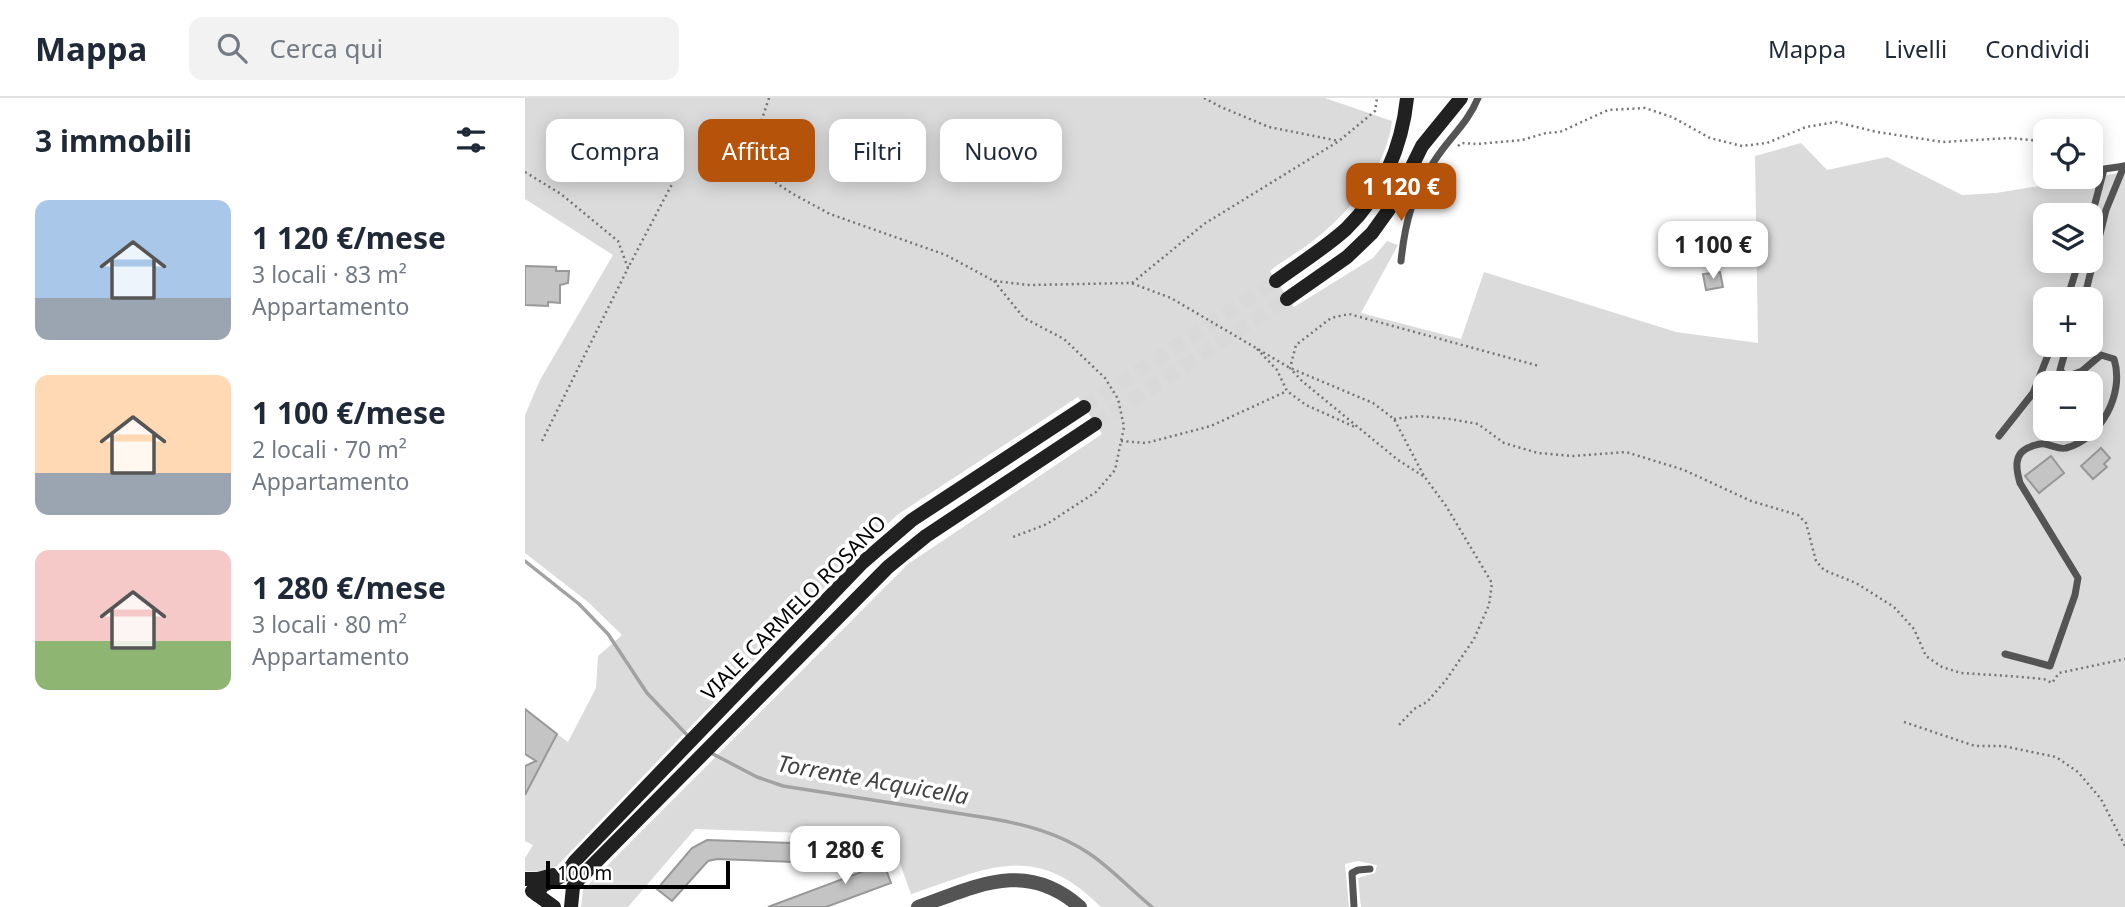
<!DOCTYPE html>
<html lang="it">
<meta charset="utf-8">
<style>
:root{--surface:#fff;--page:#f2f2f3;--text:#1f2937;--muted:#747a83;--line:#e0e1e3;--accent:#b45309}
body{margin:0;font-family:"Noto Sans",sans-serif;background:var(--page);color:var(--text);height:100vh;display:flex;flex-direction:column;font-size:26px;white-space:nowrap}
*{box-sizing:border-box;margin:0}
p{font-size:23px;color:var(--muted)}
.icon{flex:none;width:38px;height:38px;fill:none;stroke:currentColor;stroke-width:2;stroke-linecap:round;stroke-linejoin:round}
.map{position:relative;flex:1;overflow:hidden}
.side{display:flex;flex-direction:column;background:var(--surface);width:525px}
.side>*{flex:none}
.hud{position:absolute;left:21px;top:21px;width:665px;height:63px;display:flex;gap:14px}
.controls{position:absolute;left:1508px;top:21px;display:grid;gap:14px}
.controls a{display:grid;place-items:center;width:70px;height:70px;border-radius:14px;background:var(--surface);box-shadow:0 4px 18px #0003;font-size:35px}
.scale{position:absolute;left:21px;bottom:18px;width:184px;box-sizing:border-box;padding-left:7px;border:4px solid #000;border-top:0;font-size:19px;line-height:24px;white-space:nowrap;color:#000;-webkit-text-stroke:5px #fff;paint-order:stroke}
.price{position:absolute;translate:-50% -60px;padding:0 16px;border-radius:14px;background:#fff;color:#222;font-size:23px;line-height:46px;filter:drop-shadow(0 2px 4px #0008)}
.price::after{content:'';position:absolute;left:50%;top:42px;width:21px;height:16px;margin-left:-10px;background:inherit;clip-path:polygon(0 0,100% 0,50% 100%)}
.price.selected{background:var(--accent);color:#fff}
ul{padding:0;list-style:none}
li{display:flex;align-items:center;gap:21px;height:175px;padding:0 35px}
li span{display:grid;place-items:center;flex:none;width:196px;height:140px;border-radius:14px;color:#555}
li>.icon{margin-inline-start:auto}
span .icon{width:84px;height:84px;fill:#fffc;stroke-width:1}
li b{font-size:30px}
h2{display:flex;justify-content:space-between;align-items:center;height:84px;padding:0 35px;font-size:30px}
.tag{padding:0 24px;border-radius:14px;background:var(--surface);box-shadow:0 4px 18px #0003;font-size:24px;line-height:63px}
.tag.selected{background:var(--accent);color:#fff}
header{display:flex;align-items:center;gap:42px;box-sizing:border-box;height:98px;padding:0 35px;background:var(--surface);border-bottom:2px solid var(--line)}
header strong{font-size:33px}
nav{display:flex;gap:38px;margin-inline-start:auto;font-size:24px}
.search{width:490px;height:63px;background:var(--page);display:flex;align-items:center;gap:18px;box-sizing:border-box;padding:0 24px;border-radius:14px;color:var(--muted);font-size:26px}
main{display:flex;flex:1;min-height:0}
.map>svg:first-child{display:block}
.green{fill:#dbdbdb;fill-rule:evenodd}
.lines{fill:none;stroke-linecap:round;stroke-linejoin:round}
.stream{stroke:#a2a2a2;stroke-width:3.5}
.building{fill:#c4c4c4;stroke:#989898;stroke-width:2}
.secondary-tunnel{stroke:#d9d9d9;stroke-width:14;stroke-dasharray:14 7;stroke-linecap:butt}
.path{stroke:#767676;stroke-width:2.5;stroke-dasharray:2 3.5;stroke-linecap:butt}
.lane{stroke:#545454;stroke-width:7}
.street{stroke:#545454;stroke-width:14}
.secondary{stroke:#212121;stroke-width:14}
.labels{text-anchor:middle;stroke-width:7;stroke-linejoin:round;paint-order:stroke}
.street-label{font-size:21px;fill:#000;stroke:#fff}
.water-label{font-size:23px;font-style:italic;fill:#434343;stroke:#fff}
</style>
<header>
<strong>Mappa</strong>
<div class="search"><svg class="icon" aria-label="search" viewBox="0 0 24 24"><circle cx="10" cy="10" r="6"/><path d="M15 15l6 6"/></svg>Cerca qui</div>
<nav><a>Mappa</a><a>Livelli</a><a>Condividi</a></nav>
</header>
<main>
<section class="side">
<h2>3 immobili<svg class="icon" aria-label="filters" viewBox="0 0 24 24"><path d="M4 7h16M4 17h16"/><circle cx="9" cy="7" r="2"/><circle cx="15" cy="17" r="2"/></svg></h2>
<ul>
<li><span style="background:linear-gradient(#a9c7e8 70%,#9aa5b1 0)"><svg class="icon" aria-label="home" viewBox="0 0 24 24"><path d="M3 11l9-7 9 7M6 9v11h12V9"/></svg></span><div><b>1 120 €/mese</b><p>3 locali · 83 m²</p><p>Appartamento</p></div></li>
<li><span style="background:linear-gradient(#ffd9b3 70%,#9aa5b1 0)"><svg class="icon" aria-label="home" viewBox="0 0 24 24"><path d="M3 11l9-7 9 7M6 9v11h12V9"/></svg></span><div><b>1 100 €/mese</b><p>2 locali · 70 m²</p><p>Appartamento</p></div></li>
<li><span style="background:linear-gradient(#f6c9c9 65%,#8fb573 0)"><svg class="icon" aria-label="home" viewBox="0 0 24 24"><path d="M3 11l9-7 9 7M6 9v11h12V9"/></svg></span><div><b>1 280 €/mese</b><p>3 locali · 80 m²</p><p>Appartamento</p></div></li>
</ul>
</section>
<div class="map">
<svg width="1600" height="809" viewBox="0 0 1600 809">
<rect width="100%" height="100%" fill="#fff"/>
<path class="green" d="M0,0H800L867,23C861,72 823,117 785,145C772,155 757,163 745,173L769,209L848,160L862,143L873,147L836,215L936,241L959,174L1151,234L1233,245L1230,58L1276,45L1302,72L1362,59L1437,97L1471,95L1600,74V809H836L833,780L850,775L852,767L833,763L820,766L824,809H576C509,742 464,770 386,796L365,738L170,731L103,809H56L58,792L383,466L577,336L553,299L372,417L291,498L32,768L17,774L0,773V760L8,747L0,743V697L32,636L43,644L71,590L73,558L97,537L63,504L0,455V317L15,282L88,157L0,101ZM1521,117H1566V163H1521ZM1521,201H1566V247H1521ZM1521,285H1566V331H1521Z"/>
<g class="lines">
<g class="stream">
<polyline points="0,463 54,506 83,536 122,595 163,638"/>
<path d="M186,655L232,679L258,688L463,720C499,726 534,735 565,756C587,771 606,792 627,809"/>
</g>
</g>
<g class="building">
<polygon points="0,168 31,169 31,173 44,173 43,185 35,187 35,205 23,204 23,208 0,207"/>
<polygon points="1195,174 1198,189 1181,192 1178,176"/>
<polygon points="1576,350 1585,360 1579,366 1582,369 1568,381 1556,368"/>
<polygon points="1526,358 1539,375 1514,395 1500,378"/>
<polygon points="0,611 32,636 0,697 0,668 11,663 0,656"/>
<polygon points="182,742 298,746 296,765 192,761 183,763 147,803 132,791 167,750"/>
<polygon points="353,750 366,785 301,809 243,809 342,772 337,756"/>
</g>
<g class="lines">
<g class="secondary-tunnel">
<polyline points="559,309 751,183"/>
<polyline points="570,326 762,201"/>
</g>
<g class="path">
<polyline points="244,0 225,57 230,71 268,96 305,116 421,157 469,183 504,187 606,185 646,200 765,270 848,305 869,321 899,378 921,408 967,485 964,507 949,541 921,582 902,604 889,611 873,628"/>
<polyline points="679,0 696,9 744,29 814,43"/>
<polyline points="933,48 937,45 952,46 997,42 1021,35 1035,34 1083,12 1120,10 1147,19 1185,40 1217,48 1242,45 1281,29 1311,24 1352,34 1418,44 1484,40 1516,43 1521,45"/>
<polyline points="0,74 36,96 93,143 103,170 147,86"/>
<polyline points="469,183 499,220 539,241 580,280 593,301 599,329 590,372 571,394 522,426 488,439"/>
<polyline points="607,185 679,126 814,43 850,13 852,0"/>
<polyline points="732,251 752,272 762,293 781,307 830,329"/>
<polyline points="869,321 894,318 925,321 953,326 979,345 1013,355 1048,358 1101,354 1159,372 1226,403 1273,417 1281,425 1291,463 1299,472 1331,485 1369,509 1389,531 1401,558 1417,569 1436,575 1484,578 1519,581 1527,585 1534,575 1600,561"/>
<polyline points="17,343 103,170"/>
<polyline points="596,343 621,345 686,328 762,293"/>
<polyline points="898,378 873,362 777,283 765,270 771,247 806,220 824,216 1014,268"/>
<polyline points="1379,624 1450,648 1478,648 1531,659 1553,674 1576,701 1600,748"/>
</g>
<g class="lane">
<polyline points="1566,121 1579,71 1600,68"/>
<path d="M876,163C880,124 888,94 910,62C924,40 943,25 953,0"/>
<polyline points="1542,201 1554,163"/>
<polyline points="1559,201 1581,112 1599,68"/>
<polyline points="1474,338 1508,295 1527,247"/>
<path d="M1480,556L1525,568L1550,497L1553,480L1495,385C1491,371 1488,355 1505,349C1510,347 1515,345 1520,346C1527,347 1534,352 1541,350C1576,341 1600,295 1589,261L1576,257L1557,273L1541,279L1535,272L1542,247"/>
<polyline points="829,809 827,775 833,772 845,771"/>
</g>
<path class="street" d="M393,809C452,788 501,761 555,809"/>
<g class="secondary">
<path d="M751,183C774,166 800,150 821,131C857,96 877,49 882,0"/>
<polyline points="762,201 822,159 847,135 870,103 897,48 936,0"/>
<polyline points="0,781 13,781 28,777"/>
<polyline points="7,793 29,809"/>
<polyline points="12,797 17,788 41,776 50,763 337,465 387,422 559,309"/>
<polyline points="46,809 48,789 55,780 363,469 401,438 570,326"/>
</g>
</g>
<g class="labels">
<g class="street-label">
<text transform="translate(269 510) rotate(-45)" y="7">VIALE CARMELO ROSANO</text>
</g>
<g class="water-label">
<text transform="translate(348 682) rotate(10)" y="8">Torrente Acquicella</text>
</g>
</g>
</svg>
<div class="controls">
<a><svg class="icon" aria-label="locate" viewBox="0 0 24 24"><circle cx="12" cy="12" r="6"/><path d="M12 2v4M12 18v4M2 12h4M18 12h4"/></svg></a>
<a><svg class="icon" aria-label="layers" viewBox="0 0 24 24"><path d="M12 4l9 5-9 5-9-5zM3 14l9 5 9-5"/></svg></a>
<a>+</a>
<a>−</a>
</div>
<div class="scale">100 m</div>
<b class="price selected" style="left:876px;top:125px">1 120 €</b>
<b class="price" style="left:1188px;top:183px">1 100 €</b>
<b class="price" style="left:320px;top:788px">1 280 €</b>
<div class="hud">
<a class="tag">Compra</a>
<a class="tag selected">Affitta</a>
<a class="tag">Filtri</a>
<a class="tag">Nuovo</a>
</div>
</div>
</main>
